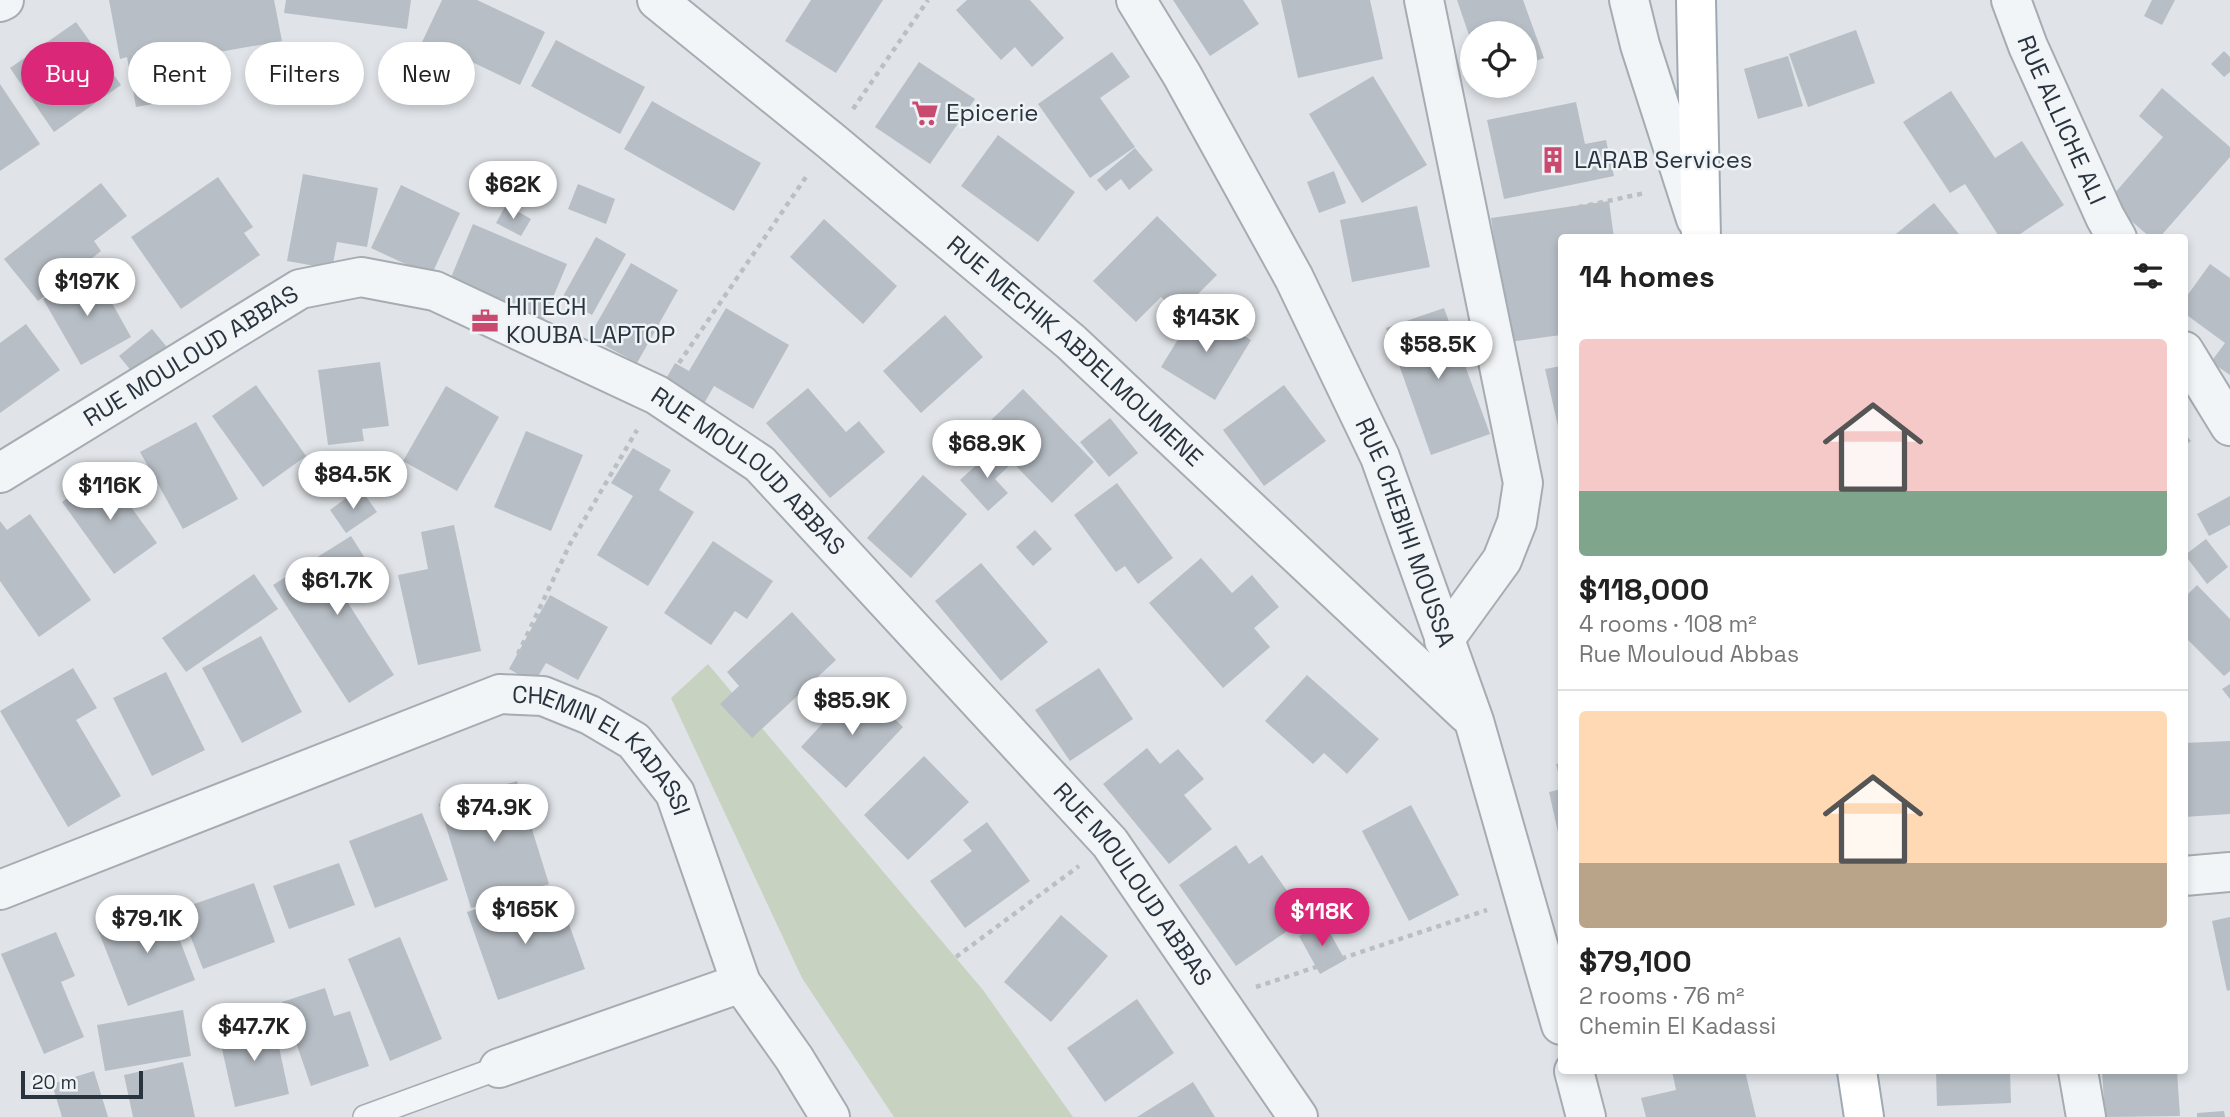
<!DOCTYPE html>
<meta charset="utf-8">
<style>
:root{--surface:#fff;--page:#f6f6f6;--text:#222;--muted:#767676;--line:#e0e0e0;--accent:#db2777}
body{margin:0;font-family:"Space Grotesk",sans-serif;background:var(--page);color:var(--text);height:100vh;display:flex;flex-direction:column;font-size:26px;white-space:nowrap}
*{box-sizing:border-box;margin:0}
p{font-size:23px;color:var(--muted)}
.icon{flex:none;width:38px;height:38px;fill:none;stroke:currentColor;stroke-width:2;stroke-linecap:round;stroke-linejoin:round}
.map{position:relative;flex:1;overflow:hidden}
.details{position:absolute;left:1558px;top:234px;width:630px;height:840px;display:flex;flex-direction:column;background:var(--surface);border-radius:7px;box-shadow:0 4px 10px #0003}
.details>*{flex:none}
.top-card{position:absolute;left:21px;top:42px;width:665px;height:63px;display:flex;gap:14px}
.controls{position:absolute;left:1460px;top:21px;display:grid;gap:14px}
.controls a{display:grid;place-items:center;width:77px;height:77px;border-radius:50%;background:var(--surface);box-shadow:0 4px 10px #0003;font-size:35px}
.scale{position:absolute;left:21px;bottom:18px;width:122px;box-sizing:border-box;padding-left:7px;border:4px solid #29343f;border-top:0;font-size:19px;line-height:24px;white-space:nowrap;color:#29343f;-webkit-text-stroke:5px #eff3f6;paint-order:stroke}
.price{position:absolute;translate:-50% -60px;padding:0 16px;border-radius:24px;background:#fff;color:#222;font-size:23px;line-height:46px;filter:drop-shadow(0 2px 4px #0008)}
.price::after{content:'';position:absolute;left:50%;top:42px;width:21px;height:16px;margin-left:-10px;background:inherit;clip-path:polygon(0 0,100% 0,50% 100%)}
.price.on{background:var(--accent);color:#fff}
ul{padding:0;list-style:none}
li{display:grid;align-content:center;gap:14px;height:371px;padding:0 21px}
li+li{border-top:2px solid var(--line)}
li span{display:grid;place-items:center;height:217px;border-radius:7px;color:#555}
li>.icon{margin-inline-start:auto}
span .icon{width:126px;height:126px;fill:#fffc;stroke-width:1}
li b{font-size:30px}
h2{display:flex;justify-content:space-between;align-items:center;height:84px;padding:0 21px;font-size:30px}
.tag{padding:0 24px;border-radius:32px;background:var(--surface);box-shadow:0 4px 10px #0003;font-size:24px;line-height:63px}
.tag.on{background:var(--accent);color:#fff}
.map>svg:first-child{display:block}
.green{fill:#c8d2c1}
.building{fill:#b7bec5}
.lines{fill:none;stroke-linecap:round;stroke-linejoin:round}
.service-casing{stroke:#a5acb2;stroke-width:26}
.minor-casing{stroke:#a5acb2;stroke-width:42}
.primary-casing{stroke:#a0aab4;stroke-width:42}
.path{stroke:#babfc3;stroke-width:4.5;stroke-dasharray:5 5;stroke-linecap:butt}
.service{stroke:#f2f5f7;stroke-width:23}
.minor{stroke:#f2f5f7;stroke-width:38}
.primary{stroke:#fff;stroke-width:38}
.labels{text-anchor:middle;stroke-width:5;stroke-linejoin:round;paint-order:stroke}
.poi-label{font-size:24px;fill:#29343f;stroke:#eff3f6;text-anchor:start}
.street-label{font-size:24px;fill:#29343f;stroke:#eff3f6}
</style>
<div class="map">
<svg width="2230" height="1117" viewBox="0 0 2230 1117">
<rect width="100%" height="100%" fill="#e0e4e8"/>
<polygon class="green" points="708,664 983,990 1073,1117 894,1117 802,978 671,698"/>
<g class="building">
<polygon points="109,0 274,0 282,41 196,56 204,95 136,107 127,57 120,59"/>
<polygon points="286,0 411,0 407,29 284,13"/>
<polygon points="442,0 477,0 545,32 520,85 470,61 461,80 414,59"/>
<polygon points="811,0 883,0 836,73 785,41"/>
<polygon points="967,0 1030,0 1064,38 1032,67 1015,47 1001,60 956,10"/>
<polygon points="1173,0 1243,0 1259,24 1210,56"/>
<polygon points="1281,0 1370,0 1383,59 1298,78"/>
<polygon points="1457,0 1523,0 1544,58 1524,65 1524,33 1472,33 1471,41"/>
<polygon points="2152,0 2175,0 2162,25 2144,16"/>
<polygon points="76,22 121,85 54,132 10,68"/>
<polygon points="1856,30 1875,83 1808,107 1789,54"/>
<polygon points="556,40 645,87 620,134 531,86"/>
<polygon points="2224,51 2230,57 2230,72 2224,77 2211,64"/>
<polygon points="1112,52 1130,77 1100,98 1135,147 1090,178 1038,104"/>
<polygon points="1788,56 1803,106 1758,119 1744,69"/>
<polygon points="919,62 975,99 930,164 875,127"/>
<polygon points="1373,76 1427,165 1362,203 1309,114"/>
<polygon points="0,84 40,144 0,171"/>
<polygon points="2162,88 2230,147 2230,157 2159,238 2151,238 2108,201 2163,137 2139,116"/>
<polygon points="1951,91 1995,158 2022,141 2064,205 2014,238 2000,238 1965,184 1950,193 1903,122"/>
<polygon points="652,101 761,163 734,211 624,149"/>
<polygon points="1576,102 1585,144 1606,140 1614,176 1504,199 1487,120"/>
<polygon points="998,135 1075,192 1038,242 961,186"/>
<polygon points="1135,148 1153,170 1129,190 1121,179 1106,191 1097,180"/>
<polygon points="1334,171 1346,203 1319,213 1307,182"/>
<polygon points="303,174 378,188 367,247 337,242 332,269 287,261"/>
<polygon points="218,177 253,227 244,233 260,255 181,309 131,237"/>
<polygon points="101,183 127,216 94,241 101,251 38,301 4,259"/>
<polygon points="578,184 615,199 606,224 568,209"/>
<polygon points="401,185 460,213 431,276 371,248"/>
<polygon points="1609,201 1614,238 1561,238 1561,335 1509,342 1491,218"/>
<polygon points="1934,203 1962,238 1891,238"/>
<polygon points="506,205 531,219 521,236 496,223"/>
<polygon points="1417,206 1430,267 1352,282 1340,220"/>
<polygon points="1157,216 1217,275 1178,314 1161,297 1136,322 1093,281"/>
<polygon points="824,219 897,286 863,324 790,257"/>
<polygon points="473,224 567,264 544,319 450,280"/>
<polygon points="596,237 626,254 592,315 562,298"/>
<polygon points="631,263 678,290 637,363 589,337"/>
<polygon points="2210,264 2230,278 2230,375 2211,362 2225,343 2184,313 2184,300"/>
<polygon points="94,271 131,337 81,365 43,299"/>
<polygon points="1198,307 1251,340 1215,400 1161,367"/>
<polygon points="726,308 789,345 753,409 714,386 698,414 659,391 675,363 689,371"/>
<polygon points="1444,308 1490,434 1431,455 1386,328"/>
<polygon points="945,315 983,357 921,413 883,371"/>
<polygon points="26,324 60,370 0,413 0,343"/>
<polygon points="152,329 171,352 138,379 119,356"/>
<polygon points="380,362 389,426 362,429 364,441 328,445 318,370"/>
<polygon points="1561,366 1561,435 1560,435 1545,369"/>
<polygon points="256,385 306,456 263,487 212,416"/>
<polygon points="1284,385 1326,441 1264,486 1223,430"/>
<polygon points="446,386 499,417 457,491 403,461"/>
<polygon points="808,388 846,432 859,421 885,452 830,498 766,423"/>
<polygon points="1023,389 1094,462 1052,503 981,430"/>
<polygon points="1110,418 1138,453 1109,477 1080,442"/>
<polygon points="196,422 238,499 183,529 140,452"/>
<polygon points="526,431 583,455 551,531 494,507"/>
<polygon points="2184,432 2191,441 2184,446"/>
<polygon points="633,448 671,470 659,490 694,512 648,586 597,555 633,496 611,483"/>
<polygon points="994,449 1010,465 995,479 1008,493 988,511 960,480"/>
<polygon points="105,471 157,543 114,574 62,502"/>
<polygon points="923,475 967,514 911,578 867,538"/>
<polygon points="1117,483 1173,558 1138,584 1125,566 1116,572 1074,515"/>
<polygon points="360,488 377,512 346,533 330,510"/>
<polygon points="2230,496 2230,525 2209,536 2197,514"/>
<polygon points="30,514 91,600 39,637 0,581 0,521 7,530"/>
<polygon points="454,525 481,651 418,665 398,575 428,569 421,532"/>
<polygon points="1035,530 1052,549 1033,566 1016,547"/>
<polygon points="351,536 380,582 348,603 394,675 349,703 273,585"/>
<polygon points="2206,539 2228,567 2207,584 2185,555"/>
<polygon points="713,541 773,581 747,619 735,611 711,645 664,613"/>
<polygon points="1201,558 1232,593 1252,575 1279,607 1254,628 1270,647 1223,688 1149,603"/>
<polygon points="981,563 1048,642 1001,681 935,601"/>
<polygon points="254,574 278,609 186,672 162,638"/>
<polygon points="2197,585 2230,619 2230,671 2224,676 2184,636 2184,598"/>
<polygon points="550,595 608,627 578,680 546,663 534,683 509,669"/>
<polygon points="792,612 836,660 752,738 720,704 739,686 727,672"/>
<polygon points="261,636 302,712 242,743 202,668"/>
<polygon points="73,668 97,708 76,720 121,796 68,827 0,711"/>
<polygon points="1099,668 1133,719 1070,761 1035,710"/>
<polygon points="166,672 205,750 152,776 113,698"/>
<polygon points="1307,675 1379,739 1347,774 1324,753 1313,764 1265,721"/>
<polygon points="2230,684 2230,699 2222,689"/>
<polygon points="858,685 903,727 846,788 801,747"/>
<polygon points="2230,741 2230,814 2184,817 2184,743"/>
<polygon points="1147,748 1160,764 1178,749 1204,779 1184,795 1212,829 1169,864 1103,784"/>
<polygon points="924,756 969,802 908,860 864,815"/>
<polygon points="1561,763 1561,780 1560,780 1556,764"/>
<polygon points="517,781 549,884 471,908 439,804"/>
<polygon points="1561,789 1561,841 1560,841 1549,792"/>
<polygon points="1411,805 1459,895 1409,921 1362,831"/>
<polygon points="422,813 448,880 375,908 349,841"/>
<polygon points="987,822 1030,881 965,928 930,881 972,851 963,840"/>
<polygon points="1236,845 1249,864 1262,855 1306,918 1236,966 1179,885"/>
<polygon points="339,863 355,905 289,929 273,886"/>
<polygon points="254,883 275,942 203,969 180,909"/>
<polygon points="507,899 513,915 560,899 585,969 498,1000 467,912"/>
<polygon points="166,904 195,980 128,1006 98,930"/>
<polygon points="1061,915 1108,956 1051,1022 1004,982"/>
<polygon points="2230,917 2230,990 2227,991 2212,921"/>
<polygon points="1324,922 1345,960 1320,974 1299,936"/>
<polygon points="56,932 75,976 61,982 84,1037 44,1054 1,954"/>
<polygon points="400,937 442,1039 390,1061 348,959"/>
<polygon points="325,988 334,1016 350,1011 369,1066 311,1086 282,1002"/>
<polygon points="1137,999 1174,1053 1105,1102 1067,1048"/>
<polygon points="183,1010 191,1056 105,1071 97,1025"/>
<polygon points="273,1019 289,1094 235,1107 218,1031"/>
<polygon points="183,1062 195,1117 133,1117 124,1075"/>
<polygon points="94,1071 108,1117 62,1117 52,1084"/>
<polygon points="1672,1071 1745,1071 1756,1117 1646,1117 1641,1098 1676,1090"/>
<polygon points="1936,1071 2010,1071 2011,1103 1937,1106"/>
<polygon points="2102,1071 2177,1071 2180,1116 2105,1117"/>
<polygon points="1193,1082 1215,1117 1137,1117"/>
<polygon points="2224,1111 2225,1117 2197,1117 2197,1113"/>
</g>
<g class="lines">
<defs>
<polyline id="service" points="365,1117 499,1068"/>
<g id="minor">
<path id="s1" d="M657,0L831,141L1071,342L1467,714"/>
<path id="s2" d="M1136,0L1182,75L1294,278L1380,457L1474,721L1561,1025"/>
<polyline points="1424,0 1523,483 1517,522 1502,560 1444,640"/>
<polyline points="1629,0 1640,45 1696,219"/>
<path id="s3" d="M2011,0L2028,46L2105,217L2117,238"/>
<polyline points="0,2 4,0"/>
<polyline points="2184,351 2230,426"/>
<path id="s4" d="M0,473L300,289L361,277L435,291L657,395L760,464L1110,843L1298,1117"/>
<polyline points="2184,876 2230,872"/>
<path id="s5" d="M0,890L500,694L543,696L590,715L634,741L675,793L741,983L794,1058L830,1117"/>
<polyline points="499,1068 741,983"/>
<polyline points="1574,1071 1586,1117"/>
<polyline points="2078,1071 2086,1117"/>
</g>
<g id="primary">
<polyline points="1696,0 1701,238"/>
<polyline points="1857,1071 1864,1117"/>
</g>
</defs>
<use href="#service" class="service-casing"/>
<use href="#minor" class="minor-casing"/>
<use href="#primary" class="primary-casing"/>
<g class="path">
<polyline points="853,109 928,0"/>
<polyline points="1510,222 1645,193"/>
<polyline points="679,363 808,174"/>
<polyline points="518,654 570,544 637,430"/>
<polyline points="956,957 1079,866"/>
<polyline points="1256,987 1487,910"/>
</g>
<use href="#service" class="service"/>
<use href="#minor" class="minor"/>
<use href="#primary" class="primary"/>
</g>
<defs>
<symbol id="supermarket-bare" viewBox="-9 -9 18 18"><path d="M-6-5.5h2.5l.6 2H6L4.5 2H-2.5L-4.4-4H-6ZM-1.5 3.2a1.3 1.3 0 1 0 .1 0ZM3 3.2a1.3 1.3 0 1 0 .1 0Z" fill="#c9496f" stroke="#eff3f6" stroke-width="2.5" paint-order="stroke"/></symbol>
<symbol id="building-bare" viewBox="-9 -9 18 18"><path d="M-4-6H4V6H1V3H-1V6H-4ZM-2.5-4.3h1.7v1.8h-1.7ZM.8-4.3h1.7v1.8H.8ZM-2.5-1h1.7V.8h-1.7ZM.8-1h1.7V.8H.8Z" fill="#c9496f" stroke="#eff3f6" stroke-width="2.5" paint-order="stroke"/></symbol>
<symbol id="office-bare" viewBox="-9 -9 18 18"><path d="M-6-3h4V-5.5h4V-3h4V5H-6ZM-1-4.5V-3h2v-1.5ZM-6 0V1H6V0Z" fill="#c9496f" stroke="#eff3f6" stroke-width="2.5" paint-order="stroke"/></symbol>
</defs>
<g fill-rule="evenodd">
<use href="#supermarket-bare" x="906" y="94" width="38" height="38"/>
<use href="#building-bare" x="1534" y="141" width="38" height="38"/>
<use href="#office-bare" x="466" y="302" width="38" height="38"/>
</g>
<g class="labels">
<g class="poi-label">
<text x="946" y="121">Epicerie</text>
<text x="1574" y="168">LARAB Services</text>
<text x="506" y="315">HITECH<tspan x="506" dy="28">KOUBA LAPTOP</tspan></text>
</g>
<g class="street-label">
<text dy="8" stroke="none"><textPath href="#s3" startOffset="130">RUE ALLICHE ALI</textPath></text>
<text dy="8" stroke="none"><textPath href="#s1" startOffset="546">RUE MECHIK ABDELMOUMENE</textPath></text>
<text dy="8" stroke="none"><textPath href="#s4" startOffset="224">RUE MOULOUD ABBAS</textPath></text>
<text dy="8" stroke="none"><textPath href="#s4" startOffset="854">RUE MOULOUD ABBAS</textPath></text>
<text dy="8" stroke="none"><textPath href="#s2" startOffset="598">RUE CHEBIHI MOUSSA</textPath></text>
<text dy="8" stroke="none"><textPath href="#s5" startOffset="660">CHEMIN EL KADASSI</textPath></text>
<text dy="8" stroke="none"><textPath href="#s4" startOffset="1421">RUE MOULOUD ABBAS</textPath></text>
</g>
</g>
</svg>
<div class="controls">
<a><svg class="icon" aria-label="locate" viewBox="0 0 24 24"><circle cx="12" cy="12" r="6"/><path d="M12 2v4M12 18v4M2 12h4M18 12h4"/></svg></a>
</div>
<div class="scale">20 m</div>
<b class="price" style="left:513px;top:221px">$62K</b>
<b class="price" style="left:87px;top:318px">$197K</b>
<b class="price" style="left:1206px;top:354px">$143K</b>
<b class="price" style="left:1438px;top:381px">$58.5K</b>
<b class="price" style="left:987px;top:480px">$68.9K</b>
<b class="price" style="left:353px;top:511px">$84.5K</b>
<b class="price" style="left:110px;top:522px">$116K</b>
<b class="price" style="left:337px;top:617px">$61.7K</b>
<b class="price" style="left:852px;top:737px">$85.9K</b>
<b class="price" style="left:494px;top:844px">$74.9K</b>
<b class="price" style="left:525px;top:946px">$165K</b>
<b class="price on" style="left:1322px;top:948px">$118K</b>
<b class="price" style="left:147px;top:955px">$79.1K</b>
<b class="price" style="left:254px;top:1063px">$47.7K</b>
<div class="top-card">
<a class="tag on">Buy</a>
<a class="tag">Rent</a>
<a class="tag">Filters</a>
<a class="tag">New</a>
</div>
<section class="details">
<h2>14 homes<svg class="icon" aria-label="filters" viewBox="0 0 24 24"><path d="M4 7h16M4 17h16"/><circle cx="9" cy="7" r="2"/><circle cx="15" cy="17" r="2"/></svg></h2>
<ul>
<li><span style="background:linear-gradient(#f6c9c9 70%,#7fa58c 0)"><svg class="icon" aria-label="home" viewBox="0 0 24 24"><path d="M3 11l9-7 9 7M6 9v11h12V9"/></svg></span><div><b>$118,000</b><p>4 rooms · 108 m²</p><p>Rue Mouloud Abbas</p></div></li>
<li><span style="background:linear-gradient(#ffd9b3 70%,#b9a48a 0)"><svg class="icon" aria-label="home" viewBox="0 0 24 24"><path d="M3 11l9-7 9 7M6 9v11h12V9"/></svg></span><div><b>$79,100</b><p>2 rooms · 76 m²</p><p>Chemin El Kadassi</p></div></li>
</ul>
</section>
</div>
